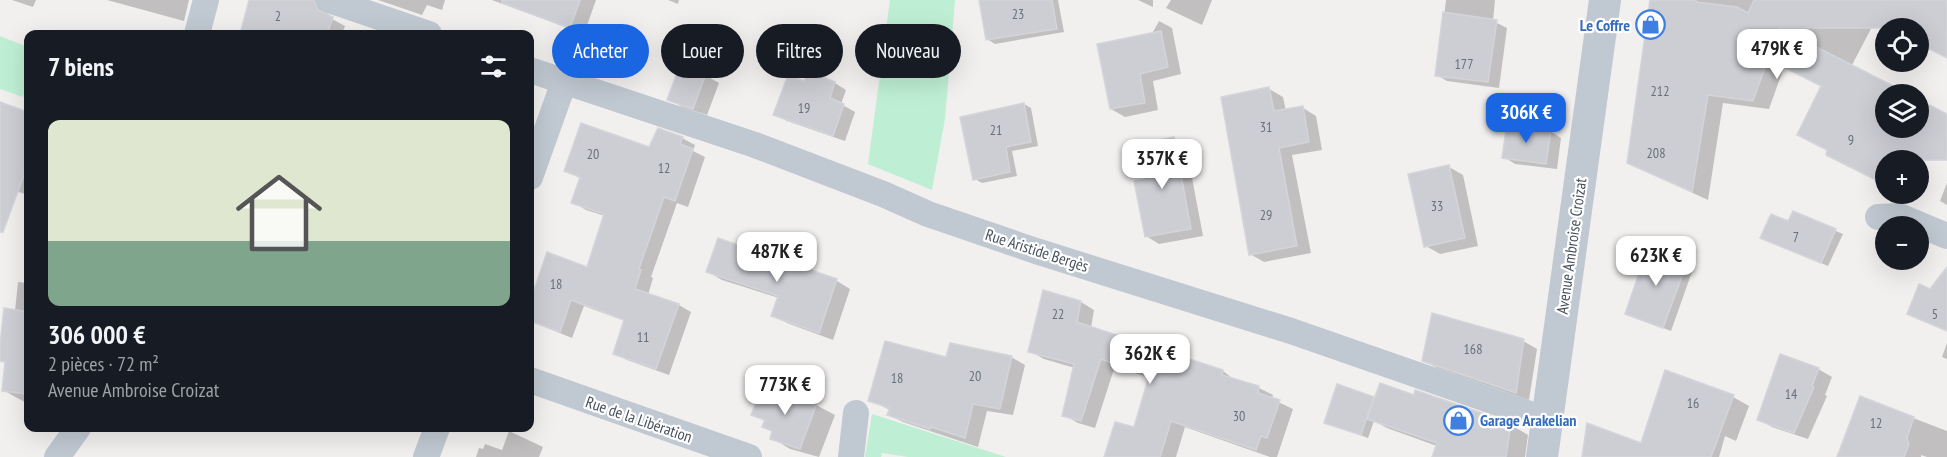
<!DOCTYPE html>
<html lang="fr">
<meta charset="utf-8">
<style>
:root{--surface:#171b24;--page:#20242c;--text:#f1f3f6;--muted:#9ea1a6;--accent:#1a65e1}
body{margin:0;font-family:"PT Sans Narrow",sans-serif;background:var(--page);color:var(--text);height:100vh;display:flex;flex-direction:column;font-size:22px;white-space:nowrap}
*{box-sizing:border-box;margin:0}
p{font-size:20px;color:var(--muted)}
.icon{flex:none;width:33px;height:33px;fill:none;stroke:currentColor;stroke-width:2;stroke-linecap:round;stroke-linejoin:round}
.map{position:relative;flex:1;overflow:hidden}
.drawer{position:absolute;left:24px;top:30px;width:510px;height:402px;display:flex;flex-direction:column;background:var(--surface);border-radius:12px;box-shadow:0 6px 24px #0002}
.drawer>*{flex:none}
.top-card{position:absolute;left:552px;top:24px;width:570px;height:54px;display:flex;gap:12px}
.buttons{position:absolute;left:1875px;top:18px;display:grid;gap:12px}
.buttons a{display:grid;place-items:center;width:54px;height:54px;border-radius:50%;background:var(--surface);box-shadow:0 6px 24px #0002;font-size:30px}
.price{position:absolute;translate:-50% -51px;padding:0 14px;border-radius:12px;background:#fff;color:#222;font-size:20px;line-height:39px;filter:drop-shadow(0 2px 3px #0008)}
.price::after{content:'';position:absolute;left:50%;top:36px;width:18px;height:14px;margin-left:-9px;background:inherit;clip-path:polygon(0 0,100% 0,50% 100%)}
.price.on{background:var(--accent);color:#fff}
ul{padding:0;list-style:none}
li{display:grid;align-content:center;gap:12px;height:318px;padding:0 24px}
li span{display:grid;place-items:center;height:186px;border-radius:12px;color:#555}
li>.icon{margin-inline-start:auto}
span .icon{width:108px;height:108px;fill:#fffc;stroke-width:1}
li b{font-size:26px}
h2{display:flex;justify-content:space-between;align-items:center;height:72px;padding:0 24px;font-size:26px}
.pill{padding:0 21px;border-radius:27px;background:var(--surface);box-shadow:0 6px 24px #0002;font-size:21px;line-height:54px}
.pill.on{background:var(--accent);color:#fff}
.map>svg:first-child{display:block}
.green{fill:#beefd4}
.shadow{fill:#0003}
.building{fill:#ccced4;stroke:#d3d5da;stroke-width:1.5}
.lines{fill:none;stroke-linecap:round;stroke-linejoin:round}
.minor{stroke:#c0c8d1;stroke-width:26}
.tertiary{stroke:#c0c8d1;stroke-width:32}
.labels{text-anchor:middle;stroke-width:4.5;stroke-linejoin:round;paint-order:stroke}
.number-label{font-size:14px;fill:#68707a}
.shop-label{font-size:16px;font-weight:bold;fill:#366cbe;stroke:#fff;text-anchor:end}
.street-label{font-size:16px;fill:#47515c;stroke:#fff}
</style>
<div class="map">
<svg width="1947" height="457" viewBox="0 0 1947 457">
<rect width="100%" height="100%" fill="#f2efef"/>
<g class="green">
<polygon points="890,0 955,0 945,119 932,190 868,164"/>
<polygon points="0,36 28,47 28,82 23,97 0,89"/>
<polygon points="872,414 1006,457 908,457 882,453 881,457 865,457"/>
</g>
<g class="shadow">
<polygon points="12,0 36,0 33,7"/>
<polygon points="107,0 189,0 184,21"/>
<polygon points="251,0 330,0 327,12 330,18 345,26 342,34 241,34"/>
<polygon points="378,0 445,0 442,10 427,5 422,15"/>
<polygon points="492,0 596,0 584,34"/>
<polygon points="668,0 679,0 678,4"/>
<polygon points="986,0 1058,0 1064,32 995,44 987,39"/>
<polygon points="1138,0 1153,0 1153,7"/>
<polygon points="1171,0 1212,0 1202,25 1166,8"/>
<polygon points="1446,0 1495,0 1493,21 1507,28 1499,88 1447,81 1437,75"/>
<polygon points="1652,0 1940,0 1947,4 1947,57 1918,28 1890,28 1875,21 1851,67 1906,94 1886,94 1886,128 1918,128 1947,116 1947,148 1928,139 1918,160 1886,160 1823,86 1784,67 1769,109 1723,103 1708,200 1645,171 1628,162"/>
<polygon points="1159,21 1172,28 1181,74 1153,81 1158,110 1125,117 1111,109"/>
<polygon points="808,73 835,83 846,90 841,104 855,112 845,141 787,121 775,114 805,83"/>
<polygon points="705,75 719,83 707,115 682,107 669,99"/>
<polygon points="1269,89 1283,97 1286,111 1303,108 1316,116 1322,150 1292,155 1311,253 1264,262 1250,254"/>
<polygon points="0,103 28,113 28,195 0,186"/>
<polygon points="1024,104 1031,108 1038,146 1012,151 1017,176 982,183 975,179"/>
<polygon points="1550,131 1561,138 1557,169 1515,164 1504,157"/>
<polygon points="682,138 695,145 693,151 705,157 688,207 677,203 651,277 653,278 648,295 679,305 691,312 669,375 627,360 615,353 625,321 584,306 572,338 530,321 530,306 548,254 587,269 605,216 586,210 573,202 581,179 566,170 650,149"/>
<polygon points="1173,139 1186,146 1203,236 1159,244 1146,236 1147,180"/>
<polygon points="1449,167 1463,175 1478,246 1440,254 1426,246"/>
<polygon points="1947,183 1947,205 1940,201"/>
<polygon points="1793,213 1843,234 1828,266 1769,241 1789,223"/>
<polygon points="719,240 837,281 850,289 833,340 787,323 773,315 779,298 722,280 708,272"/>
<polygon points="1687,262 1694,266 1671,331 1627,314"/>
<polygon points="18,282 28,283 28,404 3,390 7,364 0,360 15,311"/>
<polygon points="1081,302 1094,310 1091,328 1223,371 1236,381 1259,388 1273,395 1272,399 1293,409 1277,457 1270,457 1185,427 1176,457 1106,457 1135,429 1150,378 1115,366 1095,428 1078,423 1064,415 1075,368 1044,359 1030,351"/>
<polygon points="1523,341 1537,349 1529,400 1437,368 1423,360"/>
<polygon points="1947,343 1947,359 1942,357"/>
<polygon points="1011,357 1025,365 1013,415 987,411 978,447 903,422 889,415 890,410 870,400 948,359"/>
<polygon points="1818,369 1832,377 1825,395 1827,396 1808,439 1772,427 1758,419"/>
<polygon points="777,390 816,405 835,415 819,457 790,449 772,438 773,432 764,427 766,422 753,414 774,398"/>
<polygon points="1733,397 1749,406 1736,441 1725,436 1719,457 1584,457 1642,445"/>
<polygon points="1373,398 1511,425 1528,435 1525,457 1433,457 1437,446 1387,428 1374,421 1368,438 1326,422"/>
<polygon points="1861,398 1947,431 1947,457 1927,457 1921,455 1921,457 1839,457"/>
<polygon points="509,431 543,447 539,457 476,457 479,448 483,449 485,444 502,450"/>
</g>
<g class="building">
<polygon points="249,0 314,0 318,10 333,17 327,34 240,34"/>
<polygon points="502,0 580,0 570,28 502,3"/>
<polygon points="979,0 1052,0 1057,29 986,40"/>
<polygon points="1650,0 1696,0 1696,2 1737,7 1748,13 1754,0 1947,0 1947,58 1918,43 1918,28 1889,28 1886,27 1886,28 1779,28 1909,94 1886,94 1886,128 1918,128 1918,99 1947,114 1947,160 1886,160 1886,185 1826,155 1827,150 1797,135 1821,86 1768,59 1753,101 1708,95 1692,192 1627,163"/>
<polygon points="1443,12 1497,20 1488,82 1435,76"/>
<polygon points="1161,31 1168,67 1140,74 1145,103 1110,109 1097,44"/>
<polygon points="681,62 706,74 693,109 667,100"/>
<polygon points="808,71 835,82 830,98 844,104 833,136 773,115 788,75 804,81"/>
<polygon points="1269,87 1274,111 1303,106 1309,142 1279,148 1297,246 1249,255 1221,97"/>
<polygon points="0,102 28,112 28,164 3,232 0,232"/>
<polygon points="1024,103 1031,142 1006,147 1010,172 973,180 960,117"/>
<polygon points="581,123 649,147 658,128 683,137 680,144 693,149 675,201 664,197 639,269 641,270 635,289 679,304 656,369 613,354 624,320 571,300 560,332 530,321 530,302 547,252 587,267 604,214 571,203 580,177 564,171"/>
<polygon points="1507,123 1551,130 1546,164 1502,158"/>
<polygon points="1174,137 1191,229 1145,237 1134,181 1145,179 1139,144"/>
<polygon points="1449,165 1465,238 1424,247 1408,174"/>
<polygon points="1793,211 1836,229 1821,263 1760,238 1771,214 1788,221"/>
<polygon points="718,238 837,279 819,333 771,316 778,296 706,272"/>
<polygon points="1648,247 1688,260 1663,328 1625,314"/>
<polygon points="1947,267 1947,331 1907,314 1919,284 1930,289"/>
<polygon points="1043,290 1081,301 1077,322 1223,370 1222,375 1259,386 1258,393 1280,400 1267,438 1261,436 1256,450 1171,421 1160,457 1104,457 1115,422 1134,427 1149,376 1101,359 1081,421 1062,416 1074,364 1028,352"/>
<polygon points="4,308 28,312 28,394 2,391 5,362 0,361 0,344"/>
<polygon points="1432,313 1524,339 1516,393 1422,361"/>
<polygon points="885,341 946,357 950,343 1012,356 1000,409 973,404 965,438 931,427 930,429 887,415 890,408 868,401"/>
<polygon points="1780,354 1819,368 1812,386 1814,387 1794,433 1757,420"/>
<polygon points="1665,370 1734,395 1711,457 1582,457 1587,423 1641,443"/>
<polygon points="1380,383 1414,395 1415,390 1511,423 1506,457 1432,457 1437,443 1367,419"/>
<polygon points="1337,384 1374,397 1361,435 1324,423"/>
<polygon points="776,388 817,403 800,449 770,439 772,431 762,427 765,420 751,415 760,392 773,396"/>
<polygon points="1860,396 1914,417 1907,438 1909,444 1904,457 1837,457"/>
</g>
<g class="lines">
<g class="minor">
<polyline points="329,0 429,34"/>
<polyline points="197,34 206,0"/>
<polyline points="530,70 755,145 883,194 928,214 1036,251 1291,331 1547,420"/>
<polyline points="530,177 564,82"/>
<polyline points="1878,217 1899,216 1947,236"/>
<polyline points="530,380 749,457"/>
<polyline points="57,457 78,428"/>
<polyline points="426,457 437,428"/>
<polyline points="851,457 856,413"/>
</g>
<polyline class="tertiary" points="1542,457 1605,0"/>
</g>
<defs>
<symbol id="shop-ring" viewBox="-11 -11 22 22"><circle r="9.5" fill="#fff" stroke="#3f7fe0" stroke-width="1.5"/><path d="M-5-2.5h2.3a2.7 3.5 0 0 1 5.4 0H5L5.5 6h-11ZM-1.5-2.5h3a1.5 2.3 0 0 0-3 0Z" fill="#3f7fe0"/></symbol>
</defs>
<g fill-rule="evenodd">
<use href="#shop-ring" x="1634" y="8" width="33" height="33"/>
<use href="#shop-ring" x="1442" y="404" width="33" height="33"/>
</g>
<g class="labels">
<g class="number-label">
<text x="1018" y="19">23</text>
<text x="278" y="21">2</text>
<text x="1464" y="69">177</text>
<text x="1660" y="96">212</text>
<text x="804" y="113">19</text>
<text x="1266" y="132">31</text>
<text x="996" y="135">21</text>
<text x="1851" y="145">9</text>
<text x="1656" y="158">208</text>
<text x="593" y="159">20</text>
<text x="664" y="173">12</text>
<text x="1437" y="211">33</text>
<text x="1266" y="220">29</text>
<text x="1796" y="242">7</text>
<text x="556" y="289">18</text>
<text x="1058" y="319">22</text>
<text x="1935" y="319">5</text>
<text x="643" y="342">11</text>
<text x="1473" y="354">168</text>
<text x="975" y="381">20</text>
<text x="897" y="383">18</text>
<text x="1791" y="399">14</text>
<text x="1693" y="408">16</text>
<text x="1239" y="421">30</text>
<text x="1876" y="428">12</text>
</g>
<g class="shop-label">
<text x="1630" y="31">Le Coffre</text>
<text x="1480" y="426" text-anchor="start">Garage Arakelian</text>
</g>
<g class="street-label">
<text transform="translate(1571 246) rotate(-82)" y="6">Avenue Ambroise Croizat</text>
<text transform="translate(1037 250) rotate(18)" y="6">Rue Aristide Bergès</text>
<text transform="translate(639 419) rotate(19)" y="6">Rue de la Libération</text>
</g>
</g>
</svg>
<div class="buttons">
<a><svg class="icon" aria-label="locate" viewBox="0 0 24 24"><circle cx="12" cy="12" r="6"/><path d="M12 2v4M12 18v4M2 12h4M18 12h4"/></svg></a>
<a><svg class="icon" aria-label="layers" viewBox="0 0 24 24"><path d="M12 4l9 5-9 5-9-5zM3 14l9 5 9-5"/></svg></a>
<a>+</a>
<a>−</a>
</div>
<b class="price" style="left:1777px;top:80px">479K €</b>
<b class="price on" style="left:1526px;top:144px">306K €</b>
<b class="price" style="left:1162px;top:190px">357K €</b>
<b class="price" style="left:777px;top:283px">487K €</b>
<b class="price" style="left:1656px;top:287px">623K €</b>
<b class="price" style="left:1150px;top:385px">362K €</b>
<b class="price" style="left:785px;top:416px">773K €</b>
<div class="top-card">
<a class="pill on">Acheter</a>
<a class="pill">Louer</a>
<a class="pill">Filtres</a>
<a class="pill">Nouveau</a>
</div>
<section class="drawer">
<h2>7 biens<svg class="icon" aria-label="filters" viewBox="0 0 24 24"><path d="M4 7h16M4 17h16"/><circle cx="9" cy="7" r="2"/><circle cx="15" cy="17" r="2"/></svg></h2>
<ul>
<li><span style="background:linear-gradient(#dfe7d0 65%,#7fa58c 0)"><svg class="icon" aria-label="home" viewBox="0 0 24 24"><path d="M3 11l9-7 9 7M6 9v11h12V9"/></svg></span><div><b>306 000 €</b><p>2 pièces · 72 m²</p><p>Avenue Ambroise Croizat</p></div></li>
</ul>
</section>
</div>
